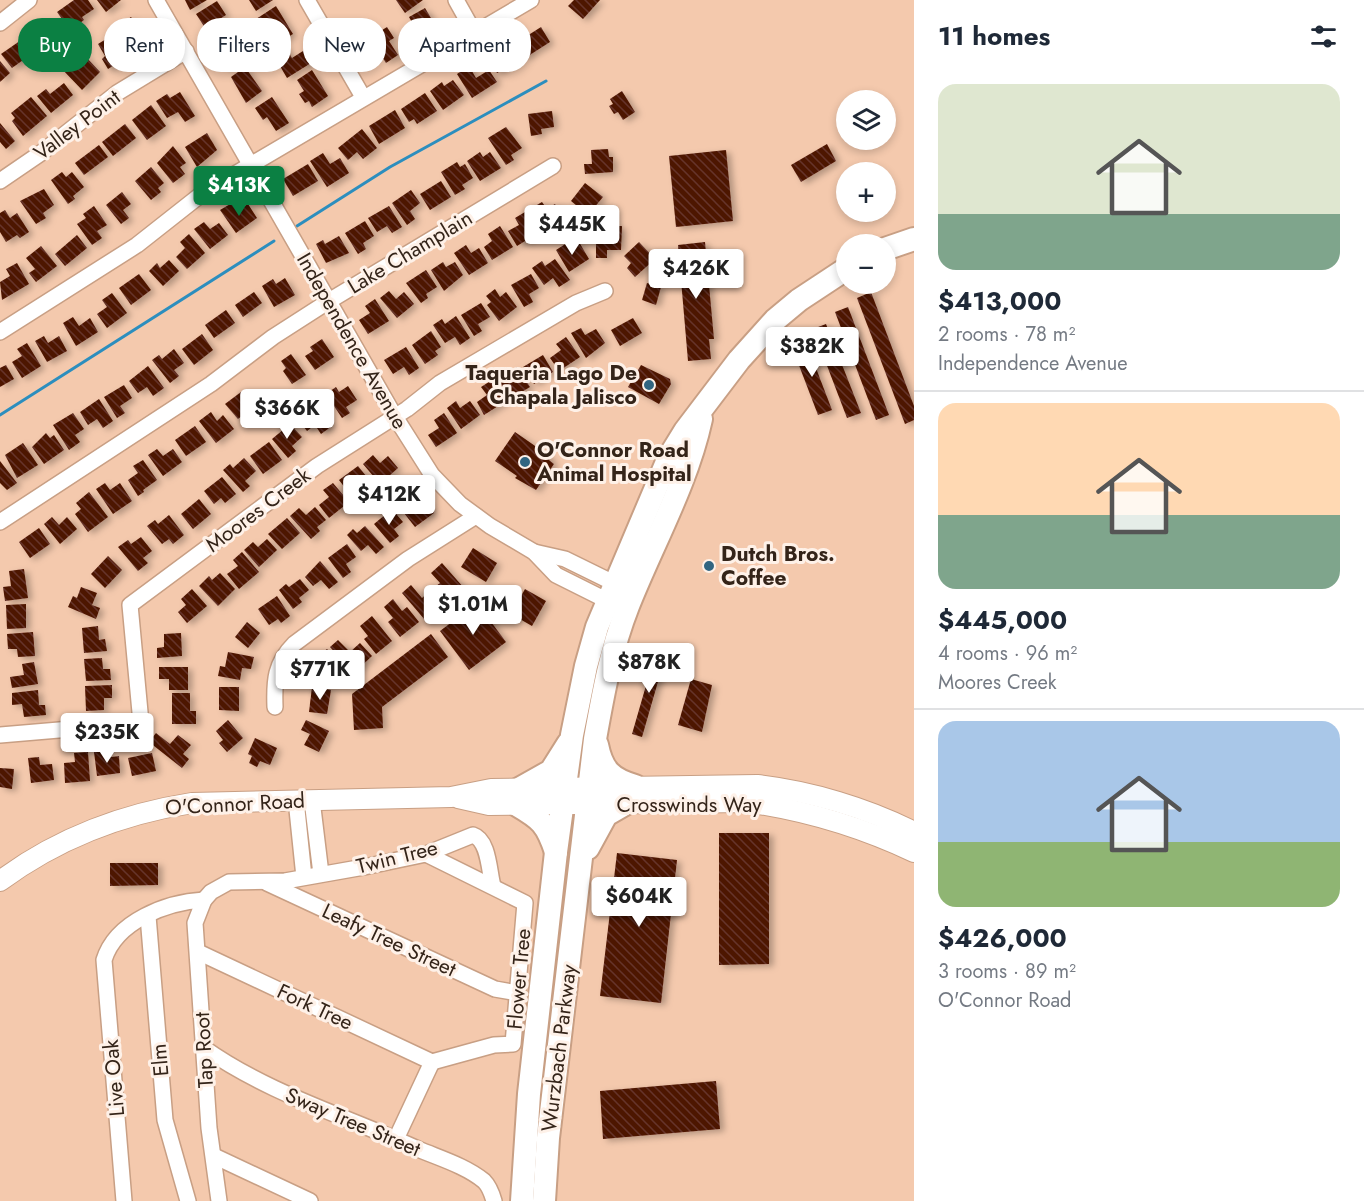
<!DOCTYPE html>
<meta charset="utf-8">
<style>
:root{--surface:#fff;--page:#f2f2f3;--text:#1f2937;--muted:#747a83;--line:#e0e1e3;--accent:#0b8043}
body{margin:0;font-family:Jost,sans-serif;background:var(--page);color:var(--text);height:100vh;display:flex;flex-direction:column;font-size:22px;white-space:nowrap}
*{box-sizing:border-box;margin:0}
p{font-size:20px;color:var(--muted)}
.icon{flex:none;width:33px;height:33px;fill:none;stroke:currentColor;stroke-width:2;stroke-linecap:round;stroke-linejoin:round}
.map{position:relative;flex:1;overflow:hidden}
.drawer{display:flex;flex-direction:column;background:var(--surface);width:450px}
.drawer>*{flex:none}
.top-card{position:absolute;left:18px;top:18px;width:570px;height:54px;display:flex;gap:12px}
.controls{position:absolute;left:836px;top:90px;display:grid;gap:12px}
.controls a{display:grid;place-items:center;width:60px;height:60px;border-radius:50%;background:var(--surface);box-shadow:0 3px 9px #0003;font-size:30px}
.price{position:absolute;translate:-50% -51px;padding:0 14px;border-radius:6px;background:#fff;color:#222;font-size:20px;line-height:39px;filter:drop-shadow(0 2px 3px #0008)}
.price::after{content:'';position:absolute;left:50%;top:36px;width:18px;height:14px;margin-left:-9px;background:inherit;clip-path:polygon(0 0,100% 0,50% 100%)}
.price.on{background:var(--accent);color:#fff}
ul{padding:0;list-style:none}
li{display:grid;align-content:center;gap:12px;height:318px;padding:0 24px}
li+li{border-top:2px solid var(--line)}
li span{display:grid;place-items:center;height:186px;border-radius:18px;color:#555}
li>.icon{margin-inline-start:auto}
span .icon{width:108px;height:108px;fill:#fffc;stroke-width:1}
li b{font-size:26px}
h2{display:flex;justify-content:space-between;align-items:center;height:72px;padding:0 24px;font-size:26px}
.chip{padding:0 21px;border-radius:24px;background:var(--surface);box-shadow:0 3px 9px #0003;font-size:21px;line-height:54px}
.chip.on{background:var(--accent);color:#fff}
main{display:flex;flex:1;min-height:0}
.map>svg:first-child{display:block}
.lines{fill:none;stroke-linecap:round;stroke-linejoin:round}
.stream{stroke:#2c8ebe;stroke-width:3}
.building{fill:url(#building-back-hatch);filter:url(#shadow)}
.minor-casing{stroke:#c89f84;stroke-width:18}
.major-casing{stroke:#c89f84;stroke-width:22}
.highway-casing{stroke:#c89f84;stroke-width:26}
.minor{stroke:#fff;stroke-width:15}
.major{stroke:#fff;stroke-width:20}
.highway{stroke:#fff;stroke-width:22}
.poi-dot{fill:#316581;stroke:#fef1e8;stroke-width:2}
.labels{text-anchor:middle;stroke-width:6;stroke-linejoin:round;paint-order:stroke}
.street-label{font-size:21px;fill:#342419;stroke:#fef1e8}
.poi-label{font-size:21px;font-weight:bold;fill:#342419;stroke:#fef1e8;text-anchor:start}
</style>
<main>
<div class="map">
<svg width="914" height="1201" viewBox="0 0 914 1201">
<defs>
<pattern id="building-back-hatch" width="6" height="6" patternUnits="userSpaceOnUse" patternTransform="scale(1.5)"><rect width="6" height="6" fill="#4e1406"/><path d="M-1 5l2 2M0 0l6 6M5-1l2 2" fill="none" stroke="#65362a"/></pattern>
<filter id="shadow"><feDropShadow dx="4.5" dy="2.5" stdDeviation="3" flood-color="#0004"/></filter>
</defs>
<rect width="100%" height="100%" fill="#f4c9ad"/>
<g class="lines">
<g class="stream">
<polyline points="297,226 390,167 546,81"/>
<polyline points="0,415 274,241"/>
</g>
</g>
<g class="building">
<polygon points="74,0 88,0 94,9 82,17 84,20 70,30 57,12"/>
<polygon points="97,0 121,0 106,12"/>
<polygon points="185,0 207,0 190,10"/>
<polygon points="249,0 273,0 256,11"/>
<polygon points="396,0 423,0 405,13"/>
<polygon points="574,0 600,0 583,19 568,6"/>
<polygon points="217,1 226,15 218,20 226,32 213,40 196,14"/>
<polygon points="276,6 293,34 279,42 268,25 259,30 253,21"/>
<polygon points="425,8 440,33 424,43 409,17"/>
<polygon points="131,17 136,24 140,21 150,34 142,40 146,45 137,52 117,27"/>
<polygon points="52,19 67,39 49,53 31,30 39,24 41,27"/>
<polygon points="387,27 394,38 389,41 398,55 386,63 376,47 366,54 360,44"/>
<polygon points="541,27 550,42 525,58 516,43"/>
<polygon points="116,33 130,55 108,69 102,59 105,56 98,44"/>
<polygon points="237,33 243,43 238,46 245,58 227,69 214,47"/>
<polygon points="27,36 37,50 12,68 1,54"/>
<polygon points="511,43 521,59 497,73 488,57"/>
<polygon points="285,47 292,58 303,51 311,63 287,78 273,54"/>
<polygon points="86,57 100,72 82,90 62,69 71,60 76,67"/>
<polygon points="0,61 10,73 0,82"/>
<polygon points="469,66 476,78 489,70 497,82 472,98 457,74"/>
<polygon points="245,67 262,91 246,103 231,77"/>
<polygon points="312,70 328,96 312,107 309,101 305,103 299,94 304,91 297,80"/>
<polygon points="453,80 464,95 443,110 430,91 442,82 444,86"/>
<polygon points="64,83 73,95 51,113 37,96 46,89 50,94"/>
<polygon points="622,91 635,112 623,120 618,112 614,114 609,106 613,104 610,99"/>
<polygon points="180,92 195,116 185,122 178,112 167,118 156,101 167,94 170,98"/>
<polygon points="425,93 437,111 417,124 414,119 409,122 401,109"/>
<polygon points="31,97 47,116 23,136 12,121 15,118 11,113"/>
<polygon points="272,97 289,123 276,131 267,117 263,120 255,108"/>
<polygon points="151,105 166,126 147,140 132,120"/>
<polygon points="395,110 405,128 379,144 369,126"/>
<polygon points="552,111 554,127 541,129 542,134 531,136 528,114"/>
<polygon points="0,123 15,141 6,149 0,142"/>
<polygon points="125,124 136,138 113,156 102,142"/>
<polygon points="506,127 522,148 511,155 514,160 506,165 488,138"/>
<polygon points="362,129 377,148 363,159 357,152 348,160 338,148"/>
<polygon points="207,133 217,150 197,167 185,147"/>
<polygon points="827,144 836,161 801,182 791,165"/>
<polygon points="99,145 108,157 84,175 75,163"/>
<polygon points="173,146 186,163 180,167 185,174 173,183 157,163"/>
<polygon points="608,149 609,157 613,157 613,172 585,174 584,164 592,164 591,150"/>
<polygon points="726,150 733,221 676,227 669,156"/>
<polygon points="480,152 483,157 490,152 501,168 480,181 467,161"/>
<polygon points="323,153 330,164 340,158 349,173 327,187 310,161"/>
<polygon points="457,162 460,167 465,164 473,178 462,185 465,189 455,195 441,172"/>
<polygon points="308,164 318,181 293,196 283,179"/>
<polygon points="151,167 164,183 158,188 161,192 151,200 135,181"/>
<polygon points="62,172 66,177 72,172 84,187 73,196 75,199 68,204 51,180"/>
<polygon points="441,181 451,197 430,210 420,194"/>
<polygon points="585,183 603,197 588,215 571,201"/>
<polygon points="44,189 54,205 43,213 46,218 36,224 20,201"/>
<polygon points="411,190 420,203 410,211 415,219 407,225 392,203"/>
<polygon points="122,192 131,204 123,210 129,218 121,224 106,205"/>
<polygon points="542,202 547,209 555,204 563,218 555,223 557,227 545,234 530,209"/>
<polygon points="232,203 237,211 248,204 257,218 236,233 220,210"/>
<polygon points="94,206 107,225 97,231 102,238 92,245 77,224 86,218 83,214"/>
<polygon points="389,206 402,227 392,233 387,226 377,232 368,218"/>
<polygon points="5,210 10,218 17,213 29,232 20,238 17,235 6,242 0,232 0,213"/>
<polygon points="525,212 538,233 517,246 508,231 519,225 515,218"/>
<polygon points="365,221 374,236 363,243 366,249 358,254 345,233"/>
<polygon points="204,222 210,229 219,223 228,235 210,249 194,229"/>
<polygon points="500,226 513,247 492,260 484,247 492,241 488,234"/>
<polygon points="610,226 622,226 621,250 607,250 607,258 596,258 596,232 610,232"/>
<polygon points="189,234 205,253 187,269 176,257 185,248 180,242"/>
<polygon points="77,235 87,248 65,266 55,254"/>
<polygon points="339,236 349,253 326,263 316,244 323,240 325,244"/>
<polygon points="579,242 589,259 569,272 556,250 567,243 569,247"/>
<polygon points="639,242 655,259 635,277 627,268 631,263 624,256"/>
<polygon points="705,242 714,339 709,339 711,359 688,361 678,245"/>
<polygon points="466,245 471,253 479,248 488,263 469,275 454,253"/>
<polygon points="41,246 57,266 36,282 29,273 35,269 26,258"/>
<polygon points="555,259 570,280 559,287 553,278 544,285 532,268 542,261 545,266"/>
<polygon points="169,260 179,271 163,286 149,271 157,263 160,268"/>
<polygon points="443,262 446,267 455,262 463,275 444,291 431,270"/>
<polygon points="17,263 29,284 2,300 0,282 10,276 6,269"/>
<polygon points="426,270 437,287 426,294 428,298 421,303 406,283"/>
<polygon points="139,274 151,290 131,305 119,288"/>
<polygon points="531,274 539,288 529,294 533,302 524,307 511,285"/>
<polygon points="285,278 295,295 274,307 262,286 273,279 276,284"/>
<polygon points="647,283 661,287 656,305 642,300"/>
<polygon points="495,289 500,297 506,292 517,307 499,321 487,305 491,302 486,296"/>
<polygon points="389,291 396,299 404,292 414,304 397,318 380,298"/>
<polygon points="254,292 262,303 243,317 235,305"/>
<polygon points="871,292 914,406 914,420 905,424 857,298"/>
<polygon points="112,293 127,313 107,328 97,314 107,307 102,300"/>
<polygon points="375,299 389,321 368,334 359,320 370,313 365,306"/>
<polygon points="481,303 490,317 478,324 482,331 474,336 461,315"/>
<polygon points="848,307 889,415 876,420 835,312"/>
<polygon points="226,310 235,323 214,338 205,325"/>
<polygon points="456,316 470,338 460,345 455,337 445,343 433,325 442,319 445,324"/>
<polygon points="73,317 79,326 90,318 98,332 76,346 63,323"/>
<polygon points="633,318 642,333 620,346 611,330"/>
<polygon points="826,324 861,413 847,418 813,329"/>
<polygon points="581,328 585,335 596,329 605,343 586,358 571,333"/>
<polygon points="431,331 441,347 435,351 438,355 425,364 412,345"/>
<polygon points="202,334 213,350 194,365 182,349"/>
<polygon points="44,336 48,343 59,336 67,351 47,362 35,341"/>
<polygon points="566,337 580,357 559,371 550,358 561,350 556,344"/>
<polygon points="322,339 334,357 315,370 305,356 313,351 310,347"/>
<polygon points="806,342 832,410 818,415 792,347"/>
<polygon points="27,343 41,366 22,378 12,362 22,356 17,349"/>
<polygon points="406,347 419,368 409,375 404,367 393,374 384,360"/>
<polygon points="174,349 184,363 174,370 179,376 170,383 152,360 159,355 162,359"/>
<polygon points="291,354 306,375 292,384 283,371 286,368 281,361"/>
<polygon points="543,355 553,372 534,384 523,367"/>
<polygon points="6,365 14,379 0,387 0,368"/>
<polygon points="641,365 670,379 671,384 659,404 628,387"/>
<polygon points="148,366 164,388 153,396 147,387 138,393 129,381"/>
<polygon points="517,367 530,387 510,399 498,379"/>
<polygon points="492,380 506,401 484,415 477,402 487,395 481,387"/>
<polygon points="124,385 132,398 120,406 125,413 117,418 104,397"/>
<polygon points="348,386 357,400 346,407 350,413 342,418 326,394 336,387 339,392"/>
<polygon points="241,392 253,407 238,419 225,404"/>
<polygon points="99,399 113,421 103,428 97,419 88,425 80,412"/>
<polygon points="456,401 460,408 470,401 480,415 461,429 447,408"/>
<polygon points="317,404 332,426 321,434 315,425 307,431 297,418"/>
<polygon points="211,412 217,421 223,415 234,429 216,443 199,421"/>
<polygon points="73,413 84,429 75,435 80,442 69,450 53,425"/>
<polygon points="444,413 457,433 436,447 428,435 439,428 434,420"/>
<polygon points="290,424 302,437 292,446 296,451 288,458 272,439"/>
<polygon points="195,426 206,442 186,456 175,440"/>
<polygon points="515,432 551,457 549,460 554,464 536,490 515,478 517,476 495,461"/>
<polygon points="46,433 50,438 54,435 64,450 44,464 32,447"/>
<polygon points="269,442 282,460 263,474 250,456"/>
<polygon points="23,443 38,465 17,478 5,455"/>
<polygon points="157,449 163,456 173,449 182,462 163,476 148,455"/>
<polygon points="373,455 380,463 388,456 398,468 380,484 363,464"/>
<polygon points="244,458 256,471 245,481 250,486 243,492 223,470 230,464 233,468"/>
<polygon points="143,460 157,480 143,490 144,492 138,496 128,480 138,473 133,466"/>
<polygon points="0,461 17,483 7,490 0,483"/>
<polygon points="358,466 371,482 361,489 365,494 355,501 339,480"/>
<polygon points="222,477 236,494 225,503 221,498 214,504 204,491"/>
<polygon points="105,483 110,490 120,483 132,501 113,514 96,489"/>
<polygon points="333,483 349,502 329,518 319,505 329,497 323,490"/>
<polygon points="89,492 108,517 88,532 75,514 81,509 76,503"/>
<polygon points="199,499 211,514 193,529 181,514"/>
<polygon points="424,499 434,513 415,527 404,513 414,501 417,505"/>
<polygon points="315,507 326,520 317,527 320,531 311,539 290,516 299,508 306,515"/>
<polygon points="392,509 403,522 394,529 399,536 390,543 374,524"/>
<polygon points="169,515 184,535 173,544 169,539 162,544 147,526 155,520 158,524"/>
<polygon points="52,517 59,525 67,517 77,529 60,544 44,524"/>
<polygon points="287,518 300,533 282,549 268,534"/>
<polygon points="365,526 384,547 376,554 368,545 361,551 347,535 353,529 357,533"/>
<polygon points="39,528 50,544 30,558 19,542"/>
<polygon points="141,537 152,551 143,558 148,563 138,571 118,547 128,540 131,544"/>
<polygon points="267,539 277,550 259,567 244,550 253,542 258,547"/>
<polygon points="347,544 356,557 346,564 351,572 343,578 328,558"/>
<polygon points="473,548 497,563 486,582 461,567"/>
<polygon points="242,552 259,572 239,589 227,574 238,566 233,560"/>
<polygon points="108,556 122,570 105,588 91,574"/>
<polygon points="320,561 338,582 329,589 321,580 313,586 305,577"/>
<polygon points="442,563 464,588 448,602 435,587 440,583 431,573"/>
<polygon points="24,569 28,598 5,601 3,587 11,586 9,571"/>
<polygon points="220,573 235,589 218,606 199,586 209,576 212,580"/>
<polygon points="300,579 309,590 299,598 302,602 293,609 279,590 286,584 289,587"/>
<polygon points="411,585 422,598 432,589 444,603 425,620 402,593"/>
<polygon points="81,587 97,593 92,605 100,608 96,619 68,607 73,596 77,598"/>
<polygon points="192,589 207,606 187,623 178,612 186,605 181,599"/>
<polygon points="525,589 546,601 532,626 511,614"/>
<polygon points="277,596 290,616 281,623 278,619 269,625 258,609"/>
<polygon points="393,599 402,611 407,607 419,622 400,637 388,622 393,618 384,607"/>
<polygon points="477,603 506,642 469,670 440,631"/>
<polygon points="26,604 26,628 7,629 6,605"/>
<polygon points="372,616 392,641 376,654 364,639 368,636 360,626"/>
<polygon points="247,622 260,633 248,648 235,637"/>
<polygon points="98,626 99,640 105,639 107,651 84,653 82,628"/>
<polygon points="33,632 35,656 18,657 17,649 8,649 7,634"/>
<polygon points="181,633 182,656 157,658 157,648 164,647 164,634"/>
<polygon points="431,634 448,657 382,707 383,728 354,730 352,694"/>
<polygon points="338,640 350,652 360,643 372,656 354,673 330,647"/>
<polygon points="327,649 345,670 328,684 318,672 327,665 319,655"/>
<polygon points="656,651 666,654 642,737 632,734"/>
<polygon points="228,652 254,657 251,669 242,668 240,680 218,676 220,666 225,667"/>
<polygon points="102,658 103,669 110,669 111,680 86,681 84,659"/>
<polygon points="34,662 38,684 12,688 10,677 24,675 22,664"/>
<polygon points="159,667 188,667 188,690 169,690 169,679 159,679"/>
<polygon points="691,679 712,685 702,732 678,725"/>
<polygon points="112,685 112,698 104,698 104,710 86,711 85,686"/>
<polygon points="219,687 239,687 239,711 219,710"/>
<polygon points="312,687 331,690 327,714 309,712"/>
<polygon points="38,690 39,705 45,705 46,715 24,717 22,704 12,705 12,693"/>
<polygon points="172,693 190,693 190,711 196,711 196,724 172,724"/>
<polygon points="228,720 243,738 227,752 219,743 223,740 216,731"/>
<polygon points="306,720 329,731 319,752 304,745 310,734 301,730"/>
<polygon points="156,733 170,744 178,735 191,745 183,754 189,759 182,768 149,742"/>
<polygon points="255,738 277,748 270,765 260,761 257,767 249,763 252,756 248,754"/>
<polygon points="103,751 104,758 119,756 120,773 97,776 94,752"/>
<polygon points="88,752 90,781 65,783 64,763 75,762 74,753"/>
<polygon points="152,753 156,771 132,776 128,758"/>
<polygon points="39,757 40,765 52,764 54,780 31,783 28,758"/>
<polygon points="0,768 14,769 12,789 0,787"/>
<polygon points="719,833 769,833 769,964 719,965"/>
<polygon points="617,853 677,860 661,1003 600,996"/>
<polygon points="110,863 158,863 158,885 110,886"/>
<polygon points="716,1081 720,1129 603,1139 600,1091"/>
</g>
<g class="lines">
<defs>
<g id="minor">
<polyline points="156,0 394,415 432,475 460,504 490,526 534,552 556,575 616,605"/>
<polyline points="307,0 363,97"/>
<polyline points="456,0 475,34"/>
<polyline points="0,23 29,0"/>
<polyline points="0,181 41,153 117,93 186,51"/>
<polyline points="0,332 137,245 203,193 531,0"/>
<polyline points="0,522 211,384 273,337 329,301 553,166"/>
<polyline points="534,552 565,559 622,587"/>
<path d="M275,707C274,681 275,663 294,644L408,559L476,516"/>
<polyline points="0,735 141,723 130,605 317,466 407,409 440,383 576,303 605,291"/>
<polyline points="296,800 304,877"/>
<polyline points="312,800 321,874"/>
<polyline points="426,854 525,903 513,1044 494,1045 432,1062"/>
<polyline points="267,883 495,989 518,993"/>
<polyline points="148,916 165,1120 188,1201"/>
<polyline points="198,952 432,1062"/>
<path d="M204,1048C269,1094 346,1116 418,1149C439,1158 466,1166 484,1181C489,1186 492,1194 494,1201"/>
<polyline points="396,1139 432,1062"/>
<polyline points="214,1156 310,1201"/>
<path d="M124,1201L104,960C116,921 167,902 204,900"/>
<path d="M219,1201L209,1128L195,923L204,900L211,892L229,882L285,881L364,867L426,854L473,835C489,840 489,872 493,886"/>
</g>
<g id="major">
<path d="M458,798L489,805L746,802C804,810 861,827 914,852"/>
<path d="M0,881C58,838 121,814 192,803L451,797L491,789L757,785C810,791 867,808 914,832"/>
</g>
<g id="highway">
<polyline points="885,249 914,239"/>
<path d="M597,745C602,770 611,779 635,786"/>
<polyline points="517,790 551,771 568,744"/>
<path d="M517,805C541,819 547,824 556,852"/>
<polyline points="588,848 606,815 625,804"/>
<polyline points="522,1201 529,1094 556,852 572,735 586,666 597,627 669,457 685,431 739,360 775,320 799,300 846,269"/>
<path d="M544,1201L548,1138L595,739C603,694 611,649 628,606C652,545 687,484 701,419"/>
</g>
</defs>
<use href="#minor" class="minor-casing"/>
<use href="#major" class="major-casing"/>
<use href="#highway" class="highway-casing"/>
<use href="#minor" class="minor"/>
<use href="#major" class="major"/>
<use href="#highway" class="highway"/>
</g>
<g class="poi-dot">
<circle cx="649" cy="385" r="6"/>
<circle cx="525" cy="462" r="6"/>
<circle cx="709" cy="566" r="6"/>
</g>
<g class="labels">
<g class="street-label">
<text transform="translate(77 125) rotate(-37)" y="7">Valley Point</text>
<text transform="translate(410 252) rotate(-31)" y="7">Lake Champlain</text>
<text transform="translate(352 341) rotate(60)" y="7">Independence Avenue</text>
<text transform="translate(258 510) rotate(-37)" y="7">Moores Creek</text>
<text transform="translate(235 804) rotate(-3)" y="7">O'Connor Road</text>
<text x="689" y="812">Crosswinds Way</text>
<text transform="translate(397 857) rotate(-14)" y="7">Twin Tree</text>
<text transform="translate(389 940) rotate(25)" y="7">Leafy Tree Street</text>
<text transform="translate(519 979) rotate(-85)" y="7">Flower Tree</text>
<text transform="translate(315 1007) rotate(25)" y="7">Fork Tree</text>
<text transform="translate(559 1048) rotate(-83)" y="7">Wurzbach Parkway</text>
<text transform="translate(204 1050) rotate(-93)" y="7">Tap Root</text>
<text transform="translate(160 1060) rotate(-95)" y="7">Elm</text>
<text transform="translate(114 1078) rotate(-95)" y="7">Live Oak</text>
<text transform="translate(353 1122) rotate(23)" y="7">Sway Tree Street</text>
</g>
<g class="poi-label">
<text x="637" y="380" text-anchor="end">Taqueria Lago De<tspan x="637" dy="24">Chapala Jalisco</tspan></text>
<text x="537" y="457">O'Connor Road<tspan x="537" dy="24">Animal Hospital</tspan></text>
<text x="721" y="561">Dutch Bros.<tspan x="721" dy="24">Coffee</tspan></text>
</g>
</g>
</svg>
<div class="controls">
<a><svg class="icon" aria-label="layers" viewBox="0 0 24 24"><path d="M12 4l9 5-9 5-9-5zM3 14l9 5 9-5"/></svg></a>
<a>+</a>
<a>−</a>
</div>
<b class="price on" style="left:239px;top:217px">$413K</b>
<b class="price" style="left:572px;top:256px">$445K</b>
<b class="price" style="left:696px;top:300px">$426K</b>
<b class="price" style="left:812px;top:378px">$382K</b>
<b class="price" style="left:287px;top:440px">$366K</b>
<b class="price" style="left:389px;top:526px">$412K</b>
<b class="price" style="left:473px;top:636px">$1.01M</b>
<b class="price" style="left:649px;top:694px">$878K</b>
<b class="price" style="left:320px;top:701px">$771K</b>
<b class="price" style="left:107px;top:764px">$235K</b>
<b class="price" style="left:639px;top:928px">$604K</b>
<div class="top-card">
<a class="chip on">Buy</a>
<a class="chip">Rent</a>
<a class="chip">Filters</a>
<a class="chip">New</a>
<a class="chip">Apartment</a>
</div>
</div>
<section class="drawer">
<h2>11 homes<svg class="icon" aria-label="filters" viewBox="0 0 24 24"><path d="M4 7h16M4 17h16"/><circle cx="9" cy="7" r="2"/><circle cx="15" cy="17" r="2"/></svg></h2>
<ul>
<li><span style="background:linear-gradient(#dfe7d0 70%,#7fa58c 0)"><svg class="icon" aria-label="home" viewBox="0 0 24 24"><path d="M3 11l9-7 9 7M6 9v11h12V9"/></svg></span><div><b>$413,000</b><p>2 rooms · 78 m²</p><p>Independence Avenue</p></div></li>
<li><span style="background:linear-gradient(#ffd9b3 60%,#7fa58c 0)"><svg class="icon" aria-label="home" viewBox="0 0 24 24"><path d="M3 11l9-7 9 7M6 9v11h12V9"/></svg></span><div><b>$445,000</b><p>4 rooms · 96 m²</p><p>Moores Creek</p></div></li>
<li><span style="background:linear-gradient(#a9c7e8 65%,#8fb573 0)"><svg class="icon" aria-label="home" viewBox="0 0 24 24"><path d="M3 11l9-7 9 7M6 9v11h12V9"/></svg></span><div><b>$426,000</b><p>3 rooms · 89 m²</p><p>O'Connor Road</p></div></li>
</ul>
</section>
</main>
